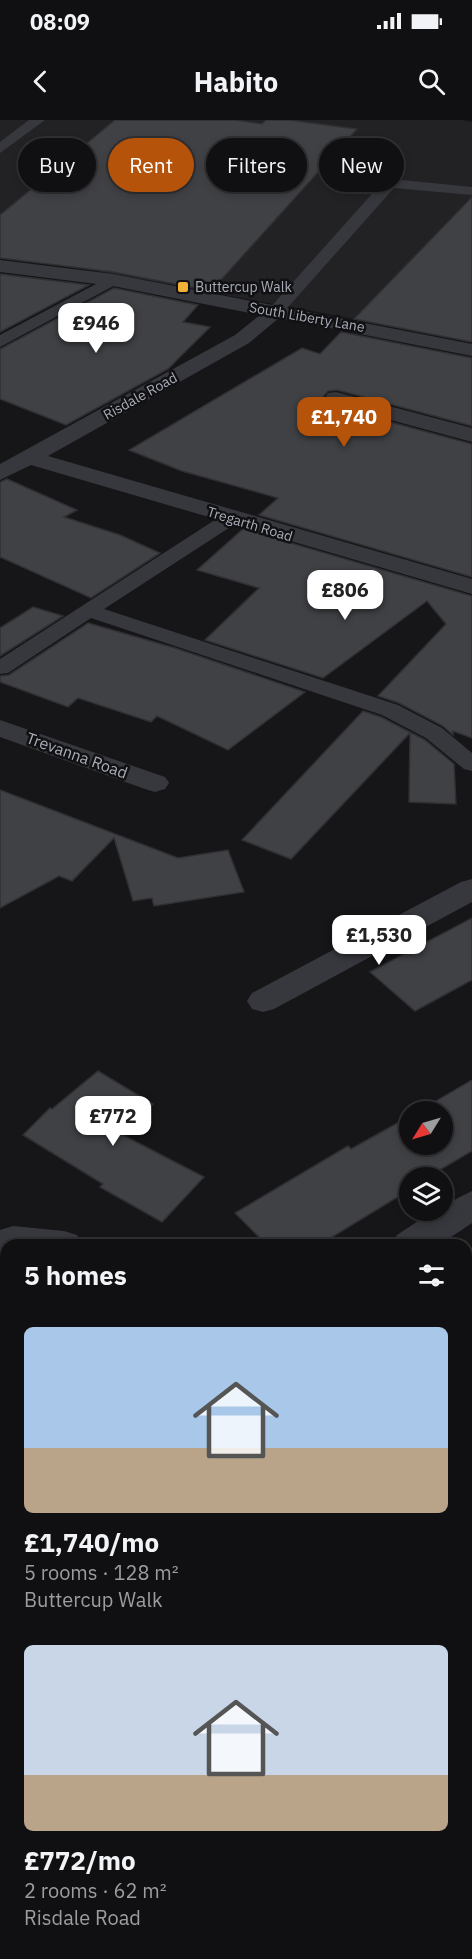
<!DOCTYPE html>
<meta charset="utf-8">
<style>
:root{--surface:#101012;--page:#1e1e20;--text:#f1f3f6;--muted:#9c9d9f;--line:#303032;--accent:#b45309}
body{margin:0;font-family:"IBM Plex Sans",sans-serif;background:var(--page);color:var(--text);height:100vh;display:flex;flex-direction:column;font-size:22px;white-space:nowrap}
*{box-sizing:border-box;margin:0}
p{font-size:20px;color:var(--muted)}
.icon{flex:none;width:33px;height:33px;fill:none;stroke:currentColor;stroke-width:2;stroke-linecap:round;stroke-linejoin:round}
.map{position:relative;flex:1;overflow:hidden}
.panel{position:absolute;left:0px;top:1119px;width:472px;height:720px;display:flex;flex-direction:column;background:var(--surface);border-radius:18px 18px 0 0;box-shadow:0 3px 9px #0003,0 0 0 2px var(--line)}
.panel>*{flex:none}
.guide{position:absolute;left:18px;top:18px;width:436px;height:54px;display:flex;gap:12px}
.needle{width:39px;rotate:233deg}
.controls{position:absolute;left:399px;top:981px;display:grid;gap:12px}
.controls a{display:grid;place-items:center;width:54px;height:54px;border-radius:50%;background:var(--surface);box-shadow:0 3px 9px #0003,0 0 0 2px var(--line);font-size:30px}
.price{position:absolute;translate:-50% -51px;padding:0 14px;border-radius:12px;background:#fff;color:#222;font-size:20px;line-height:39px;filter:drop-shadow(0 2px 3px #0008)}
.price::after{content:'';position:absolute;left:50%;top:36px;width:18px;height:14px;margin-left:-9px;background:inherit;clip-path:polygon(0 0,100% 0,50% 100%)}
.price.active{background:var(--accent);color:#fff}
ul{padding:0;list-style:none}
li{display:grid;align-content:center;gap:12px;height:318px;padding:0 24px}
li span{display:grid;place-items:center;height:186px;border-radius:9px;color:#555}
li>.icon{margin-inline-start:auto}
span .icon{width:108px;height:108px;fill:#fffc;stroke-width:1}
li b{font-size:26px}
h2{display:flex;justify-content:space-between;align-items:center;height:72px;padding:0 24px;font-size:26px}
.chip{padding:0 21px;border-radius:27px;background:var(--surface);box-shadow:0 3px 9px #0003,0 0 0 2px var(--line);font-size:21px;line-height:54px}
.chip.active{background:var(--accent);color:#fff}
.status{display:flex;justify-content:space-between;align-items:center;height:42px;padding:0 30px;background:var(--surface);direction:ltr}
.status svg{height:16px;fill:currentColor}
header{display:flex;justify-content:space-between;align-items:center;height:78px;padding:0 24px;background:var(--surface);font-size:27px;font-weight:700}
.map>svg:first-child{display:block}
.built{fill:#222225}
.building{fill:#404145;stroke:#303034;stroke-width:1.5}
.lines{fill:none;stroke-linecap:round;stroke-linejoin:round}
.path{stroke:#3d3f44;stroke-width:5;stroke-dasharray:4 6;stroke-linecap:butt}
.lane{fill:#37383d;fill-rule:evenodd}
.street{fill:#37383d;fill-rule:evenodd}
.poi-dot{fill:#f2b134;stroke:#111113;stroke-width:2}
.labels{text-anchor:middle;stroke-width:5;stroke-linejoin:round;paint-order:stroke}
.far-poi-label{font-size:14px;fill:#a8adb8;stroke:#111113;text-anchor:start}
.far-street-label{font-size:14px;fill:#a8adb8;stroke:#111113}
.street-label{font-size:16px;fill:#a8adb8;stroke:#111113}
</style>
<div class="status"><b>08:09</b><svg viewBox="0 0 49 12"><path d="M0 12V9h3v3zM5 12V6h3v6zM10 12V3h3v9zM15 12V0h3v12zM26 1h20v11H26zM47 4h2v5h-2z"/></svg></div>
<header><svg class="icon" aria-label="back" viewBox="0 0 24 24"><path d="M15 5l-7 7 7 7"/></svg>Habito<svg class="icon" aria-label="search" viewBox="0 0 24 24"><circle cx="10" cy="10" r="6"/><path d="M15 15l6 6"/></svg></header>
<div class="map">
<svg width="472" height="1839" viewBox="0 0 472 1839">
<rect width="100%" height="100%" fill="#161618"/>
<polygon class="built" points="0,0 461,0 472,2 472,221 49,142 0,137"/>
<g class="building">
<polygon points="115,0 235,0 262,4 266,0 289,0 357,9 211,171 113,152 0,138 0,95"/>
<polygon points="472,77 472,222 354,199"/>
<polygon points="0,154 89,165 0,212"/>
<polygon points="114,168 198,185 183,202 210,207 168,249 66,305 0,279 0,229"/>
<polygon points="341,212 472,238 472,306 337,270 328,271 323,277 327,285 472,324 472,457 259,395 278,378 182,351 129,330 302,228 320,234"/>
<polygon points="7,359 77,390 64,397 120,415 160,433 91,478 0,437 0,362"/>
<polygon points="243,409 472,476 472,618 453,611 453,615 443,606 399,583 378,576 446,504 427,481 323,558 205,520 259,468 197,450"/>
<polygon points="33,487 63,496 0,536 0,508"/>
<polygon points="88,503 175,528 305,572 228,630 157,596 151,602 78,578 68,587 0,562 0,556 9,555"/>
<polygon points="363,591 381,597 425,620 454,644 456,684 409,682 410,613 291,739 242,720"/>
<polygon points="0,670 178,738 228,730 244,772 154,786 152,778 133,781 114,718 72,761 59,756 0,788"/>
<polygon points="472,798 472,860 415,891 370,852"/>
<polygon points="98,951 153,984 119,1013 204,1057 162,1102 100,1067 103,1064 23,1015 50,988 52,989"/>
<polygon points="472,960 472,1031 426,1058 410,1058 410,1067 401,1075 319,1125 267,1125 235,1093 348,1026 351,1029 410,996 410,1024 442,1024 442,992 417,992"/>
</g>
<g class="lines">
<g class="path">
<polyline points="0,1204 6,1203"/>
<polyline points="125,1833 134,1839"/>
</g>
<g class="lane">
<polygon points="29,0 45,0 0,33 0,22"/>
<polygon points="372,57 472,67 472,75 394,68 281,195 269,195 267,192 269,189 379,66 367,64 365,61"/>
<polygon points="113,155 121,160 119,163 0,227 0,215"/>
<polygon points="231,392 241,398 238,402 104,489 398,585 442,608 472,633 472,651 464,649 426,618 382,595 91,498 8,553 0,554 0,539 224,394"/>
<polygon points="0,1476 6,1478 6,1513 0,1511"/>
</g>
<g class="street">
<polygon points="0,140 113,154 472,224 472,236 279,198 249,223 48,336 472,459 472,474 31,345 0,360 0,344 235,215 260,195 113,166 0,152"/>
<polygon points="336,272 472,308 472,322 328,283 325,278 328,273"/>
<polygon points="0,600 165,657 169,663 165,669 155,672 145,669 0,617"/>
<polygon points="472,759 472,782 274,889 263,892 252,889 247,881 252,873 461,762"/>
<polygon points="472,1071 472,1103 439,1125 392,1125 397,1115 435,1090 442,1090 442,1086"/>
<polygon points="13,1106 64,1111 77,1115 82,1125 6,1125 6,1138 0,1140 0,1110"/>
<polygon points="466,1248 472,1250 472,1287 466,1285"/>
</g>
</g>
<rect class="poi-dot" x="177" y="161" width="12" height="12" rx="3"/>
<g class="labels">
<g class="far-poi-label">
<text x="195" y="172">Buttercup Walk</text>
</g>
<g class="far-street-label">
<text transform="translate(307 197) rotate(10)" y="5">South Liberty Lane</text>
<text transform="translate(140 276) rotate(-29)" y="5">Risdale Road</text>
<text transform="translate(250 404) rotate(17)" y="5">Tregarth Road</text>
</g>
<g class="street-label">
<text transform="translate(77 635) rotate(20)" y="6">Trevanna Road</text>
</g>
</g>
</svg>
<div class="controls">
<a><svg class="needle" viewBox="-14 -14 28 28"><path d="M0-13l5 13h-10z" fill="#e53935"/><path d="M0 13l5-13h-10z" fill="#9c9d9f"/></svg></a>
<a><svg class="icon" aria-label="layers" viewBox="0 0 24 24"><path d="M12 4l9 5-9 5-9-5zM3 14l9 5 9-5"/></svg></a>
</div>
<b class="price" style="left:96px;top:234px">£946</b>
<b class="price active" style="left:344px;top:328px">£1,740</b>
<b class="price" style="left:345px;top:501px">£806</b>
<b class="price" style="left:379px;top:846px">£1,530</b>
<b class="price" style="left:113px;top:1027px">£772</b>
<div class="guide">
<a class="chip">Buy</a>
<a class="chip active">Rent</a>
<a class="chip">Filters</a>
<a class="chip">New</a>
</div>
<section class="panel">
<h2>5 homes<svg class="icon" aria-label="filters" viewBox="0 0 24 24"><path d="M4 7h16M4 17h16"/><circle cx="9" cy="7" r="2"/><circle cx="15" cy="17" r="2"/></svg></h2>
<ul>
<li><span style="background:linear-gradient(#a9c7e8 65%,#b9a48a 0)"><svg class="icon" aria-label="home" viewBox="0 0 24 24"><path d="M3 11l9-7 9 7M6 9v11h12V9"/></svg></span><div><b>£1,740/mo</b><p>5 rooms · 128 m²</p><p>Buttercup Walk</p></div></li>
<li><span style="background:linear-gradient(#c9d6e8 70%,#b9a48a 0)"><svg class="icon" aria-label="home" viewBox="0 0 24 24"><path d="M3 11l9-7 9 7M6 9v11h12V9"/></svg></span><div><b>£772/mo</b><p>2 rooms · 62 m²</p><p>Risdale Road</p></div></li>
</ul>
</section>
</div>
